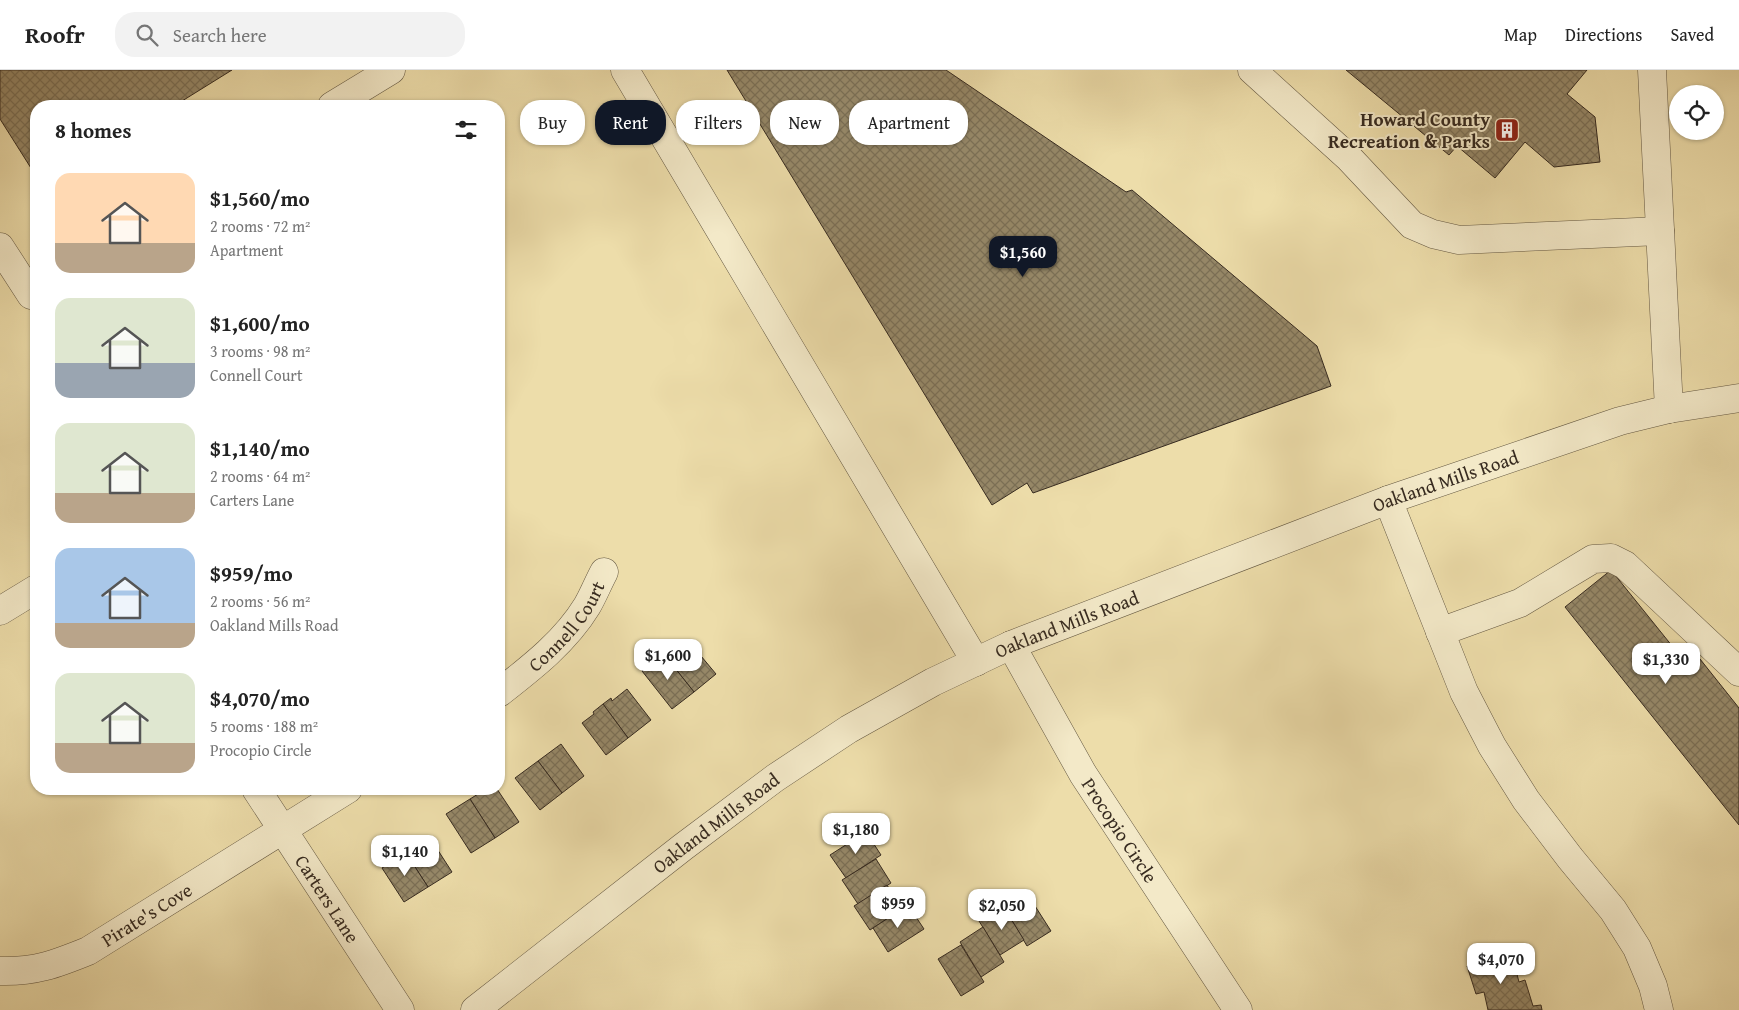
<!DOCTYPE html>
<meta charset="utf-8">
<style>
:root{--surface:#fff;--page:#f2f2f2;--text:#222;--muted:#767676;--line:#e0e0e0;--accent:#111827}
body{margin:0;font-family:"Gentium Book Plus",serif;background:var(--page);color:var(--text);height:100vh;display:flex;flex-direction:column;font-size:19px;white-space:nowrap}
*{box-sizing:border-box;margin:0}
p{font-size:16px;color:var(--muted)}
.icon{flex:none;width:28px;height:28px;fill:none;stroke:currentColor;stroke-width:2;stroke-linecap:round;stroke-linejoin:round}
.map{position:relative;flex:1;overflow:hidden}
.panel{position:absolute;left:30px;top:30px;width:475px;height:695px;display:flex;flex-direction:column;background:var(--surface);border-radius:20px;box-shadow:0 1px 4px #0004}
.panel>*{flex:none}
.top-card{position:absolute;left:520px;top:30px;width:475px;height:45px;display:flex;gap:10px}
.controls{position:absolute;left:1669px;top:15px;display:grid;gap:10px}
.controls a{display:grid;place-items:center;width:55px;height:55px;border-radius:50%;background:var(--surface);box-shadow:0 1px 4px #0004;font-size:25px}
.price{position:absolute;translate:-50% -42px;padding:0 11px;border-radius:10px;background:#fff;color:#222;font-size:16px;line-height:32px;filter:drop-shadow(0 1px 2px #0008)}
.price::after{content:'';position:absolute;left:50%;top:30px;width:15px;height:11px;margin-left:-8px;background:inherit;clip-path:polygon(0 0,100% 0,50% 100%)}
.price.current{background:var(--accent);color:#fff}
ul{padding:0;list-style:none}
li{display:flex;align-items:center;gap:15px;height:125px;padding:0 25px}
li span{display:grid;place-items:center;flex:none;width:140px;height:100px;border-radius:15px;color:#555}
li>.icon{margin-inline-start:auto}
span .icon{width:60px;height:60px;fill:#fffc;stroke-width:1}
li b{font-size:21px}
h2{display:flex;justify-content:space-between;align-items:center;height:60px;padding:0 25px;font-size:21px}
.tag{padding:0 18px;border-radius:20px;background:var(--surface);box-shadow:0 1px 4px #0004;font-size:18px;line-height:45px}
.tag.current{background:var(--accent);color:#fff}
header{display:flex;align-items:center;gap:30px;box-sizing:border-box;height:70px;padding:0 25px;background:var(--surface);border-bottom:1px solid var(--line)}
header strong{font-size:24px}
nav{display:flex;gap:28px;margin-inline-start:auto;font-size:18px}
.search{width:350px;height:45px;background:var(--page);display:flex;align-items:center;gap:12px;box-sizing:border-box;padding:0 18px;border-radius:20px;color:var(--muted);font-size:19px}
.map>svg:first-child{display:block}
.building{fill:url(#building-cross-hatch);stroke:#372b20}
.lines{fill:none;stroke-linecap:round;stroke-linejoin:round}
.minor-casing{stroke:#645842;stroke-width:29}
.minor{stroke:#f3e9c8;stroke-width:28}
.labels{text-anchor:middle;stroke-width:4;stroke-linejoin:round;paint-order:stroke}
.poi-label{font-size:19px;font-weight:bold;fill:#372b20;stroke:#f3e9c8;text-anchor:end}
.street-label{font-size:19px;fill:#372b20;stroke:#f3e9c8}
</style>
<header>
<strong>Roofr</strong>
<div class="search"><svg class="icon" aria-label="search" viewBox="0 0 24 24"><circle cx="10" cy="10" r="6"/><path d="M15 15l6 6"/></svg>Search here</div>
<nav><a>Map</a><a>Directions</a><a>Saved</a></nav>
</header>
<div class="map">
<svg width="1739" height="940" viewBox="0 0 1739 940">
<defs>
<pattern id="building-cross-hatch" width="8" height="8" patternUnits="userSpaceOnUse" patternTransform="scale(1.25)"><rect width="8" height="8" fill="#968868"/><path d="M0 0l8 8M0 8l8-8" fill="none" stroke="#7b6f55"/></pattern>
</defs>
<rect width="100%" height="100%" fill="#edddaa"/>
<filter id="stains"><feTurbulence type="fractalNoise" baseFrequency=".004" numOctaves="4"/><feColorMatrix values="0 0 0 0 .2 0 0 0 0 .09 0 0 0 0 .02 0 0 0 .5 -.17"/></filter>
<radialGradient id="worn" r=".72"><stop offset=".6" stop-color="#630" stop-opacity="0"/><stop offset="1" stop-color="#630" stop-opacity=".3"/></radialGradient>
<g class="building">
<polygon points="0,0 232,0 174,36 36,36 36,106 0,49"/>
<polygon points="727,0 946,0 1126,122 1132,120 1317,276 1331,316 1033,423 1027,413 992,435"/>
<polygon points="1346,0 1587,0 1567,24 1595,47 1600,92 1554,97 1525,72 1495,108 1457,76 1449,85"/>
<polygon points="1611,500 1689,597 1700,589 1739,638 1739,755 1565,537"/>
<polygon points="691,574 716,604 694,622 669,591"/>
<polygon points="663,583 694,622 672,639 642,601"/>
<polygon points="627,619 651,650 628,668 603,634 611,628 612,631"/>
<polygon points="603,634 628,668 606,685 582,653 594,644 593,642"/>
<polygon points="561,674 584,706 562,723 538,691"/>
<polygon points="538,691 562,723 540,740 515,708"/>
<polygon points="486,719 497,719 519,752 495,768 470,729"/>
<polygon points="470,729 495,768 471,783 446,744"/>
<polygon points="866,762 881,785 846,808 830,785"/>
<polygon points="430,768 452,802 428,817 406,783"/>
<polygon points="406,783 428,817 404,832 382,798"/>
<polygon points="876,789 891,813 858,834 842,810"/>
<polygon points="887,815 902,839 870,860 854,836"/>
<polygon points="1028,825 1051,861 1027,876 1005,839"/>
<polygon points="908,835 924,859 888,882 873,858"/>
<polygon points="1003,836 1024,870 1000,885 979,851"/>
<polygon points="983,857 1004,892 981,907 960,872"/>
<polygon points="961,875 984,912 961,926 938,889"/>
<polygon points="1512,885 1519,912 1525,910 1533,936 1541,935 1542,940 1488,940 1484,922 1476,924 1467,896"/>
</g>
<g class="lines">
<defs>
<g id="minor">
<polyline points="625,0 976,592"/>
<polyline points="1252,0 1349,88 1412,155 1433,164 1459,170 1660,161"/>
<polyline points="1652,0 1669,339"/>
<polyline points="332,36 391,0"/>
<polyline points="0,177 31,225 36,221"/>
<polyline points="1388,430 1464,622 1492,676 1526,730 1570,788 1613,840 1637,878 1653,916 1659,940"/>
<polyline points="0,541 36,519"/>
<polyline points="1440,562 1520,533 1593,489 1611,488 1625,495 1739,602"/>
<path id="s1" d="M1011,575L1083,704L1238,940"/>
<path id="s2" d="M499,623C531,598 565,572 587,536C593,526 598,513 604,502"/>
<path id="s3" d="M256,719L400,940"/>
<path id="s4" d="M0,901C35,902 56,894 88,881L348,719"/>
<path id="s5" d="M475,940L683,777L775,708L849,659L933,612L1011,575L1388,430L1620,351L1669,339L1739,328"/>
</g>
</defs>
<use href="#minor" class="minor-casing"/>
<use href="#minor" class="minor"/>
</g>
<defs>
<symbol id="building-square" viewBox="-11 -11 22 22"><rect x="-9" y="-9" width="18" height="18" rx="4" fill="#8f2418" stroke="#f3e9c8"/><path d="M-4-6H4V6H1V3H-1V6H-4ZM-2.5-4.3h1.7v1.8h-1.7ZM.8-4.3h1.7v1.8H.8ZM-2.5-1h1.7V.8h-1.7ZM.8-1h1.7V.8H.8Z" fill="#fff"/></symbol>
</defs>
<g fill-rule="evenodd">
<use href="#building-square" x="1493" y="46" width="28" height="28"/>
</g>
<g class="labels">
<g class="poi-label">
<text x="1490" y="56">Howard County<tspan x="1490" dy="22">Recreation &amp; Parks</tspan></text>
</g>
<g class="street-label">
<text dy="7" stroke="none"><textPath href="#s5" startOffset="1115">Oakland Mills Road</textPath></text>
<text dy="7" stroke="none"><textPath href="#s2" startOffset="96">Connell Court</textPath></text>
<text dy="7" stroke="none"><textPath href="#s5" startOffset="710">Oakland Mills Road</textPath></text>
<text dy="7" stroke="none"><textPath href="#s5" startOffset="305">Oakland Mills Road</textPath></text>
<text dy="7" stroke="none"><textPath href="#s1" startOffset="215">Procopio Circle</textPath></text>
<text dy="7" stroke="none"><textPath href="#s3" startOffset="131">Carters Lane</textPath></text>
<text dy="7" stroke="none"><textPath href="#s4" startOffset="160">Pirate's Cove</textPath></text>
</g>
</g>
<rect width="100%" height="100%" filter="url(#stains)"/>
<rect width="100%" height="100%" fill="url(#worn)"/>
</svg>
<div class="controls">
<a><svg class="icon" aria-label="locate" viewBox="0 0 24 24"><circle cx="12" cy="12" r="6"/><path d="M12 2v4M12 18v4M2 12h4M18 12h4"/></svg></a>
</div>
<b class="price current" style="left:1023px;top:208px">$1,560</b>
<b class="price" style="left:668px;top:611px">$1,600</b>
<b class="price" style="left:1666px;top:615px">$1,330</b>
<b class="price" style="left:856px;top:785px">$1,180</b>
<b class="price" style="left:405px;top:807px">$1,140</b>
<b class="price" style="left:898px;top:859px">$959</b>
<b class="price" style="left:1002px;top:861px">$2,050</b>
<b class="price" style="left:1501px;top:915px">$4,070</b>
<div class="top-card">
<a class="tag">Buy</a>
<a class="tag current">Rent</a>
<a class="tag">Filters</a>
<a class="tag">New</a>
<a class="tag">Apartment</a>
</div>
<section class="panel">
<h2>8 homes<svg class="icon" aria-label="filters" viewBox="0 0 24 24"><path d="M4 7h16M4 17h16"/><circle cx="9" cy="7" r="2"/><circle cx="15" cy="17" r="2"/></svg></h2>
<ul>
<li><span style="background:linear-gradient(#ffd9b3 70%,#b9a48a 0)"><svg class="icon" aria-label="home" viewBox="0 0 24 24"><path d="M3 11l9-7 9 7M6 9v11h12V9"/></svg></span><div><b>$1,560/mo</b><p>2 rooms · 72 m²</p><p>Apartment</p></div></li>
<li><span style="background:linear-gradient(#dfe7d0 65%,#9aa5b1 0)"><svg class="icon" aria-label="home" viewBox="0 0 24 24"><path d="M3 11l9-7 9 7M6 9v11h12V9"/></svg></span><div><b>$1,600/mo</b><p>3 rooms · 98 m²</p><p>Connell Court</p></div></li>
<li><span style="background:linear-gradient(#dfe7d0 70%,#b9a48a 0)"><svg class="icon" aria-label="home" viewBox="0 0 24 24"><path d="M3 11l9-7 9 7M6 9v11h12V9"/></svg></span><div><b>$1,140/mo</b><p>2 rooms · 64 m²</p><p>Carters Lane</p></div></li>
<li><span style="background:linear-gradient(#a9c7e8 75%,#b9a48a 0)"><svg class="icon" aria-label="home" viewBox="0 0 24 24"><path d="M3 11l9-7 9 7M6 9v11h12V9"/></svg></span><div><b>$959/mo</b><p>2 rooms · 56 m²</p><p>Oakland Mills Road</p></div></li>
<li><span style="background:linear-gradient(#dfe7d0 70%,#b9a48a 0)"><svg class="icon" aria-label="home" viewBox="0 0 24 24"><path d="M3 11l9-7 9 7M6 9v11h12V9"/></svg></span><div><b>$4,070/mo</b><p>5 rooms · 188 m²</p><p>Procopio Circle</p></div></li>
</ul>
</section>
</div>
